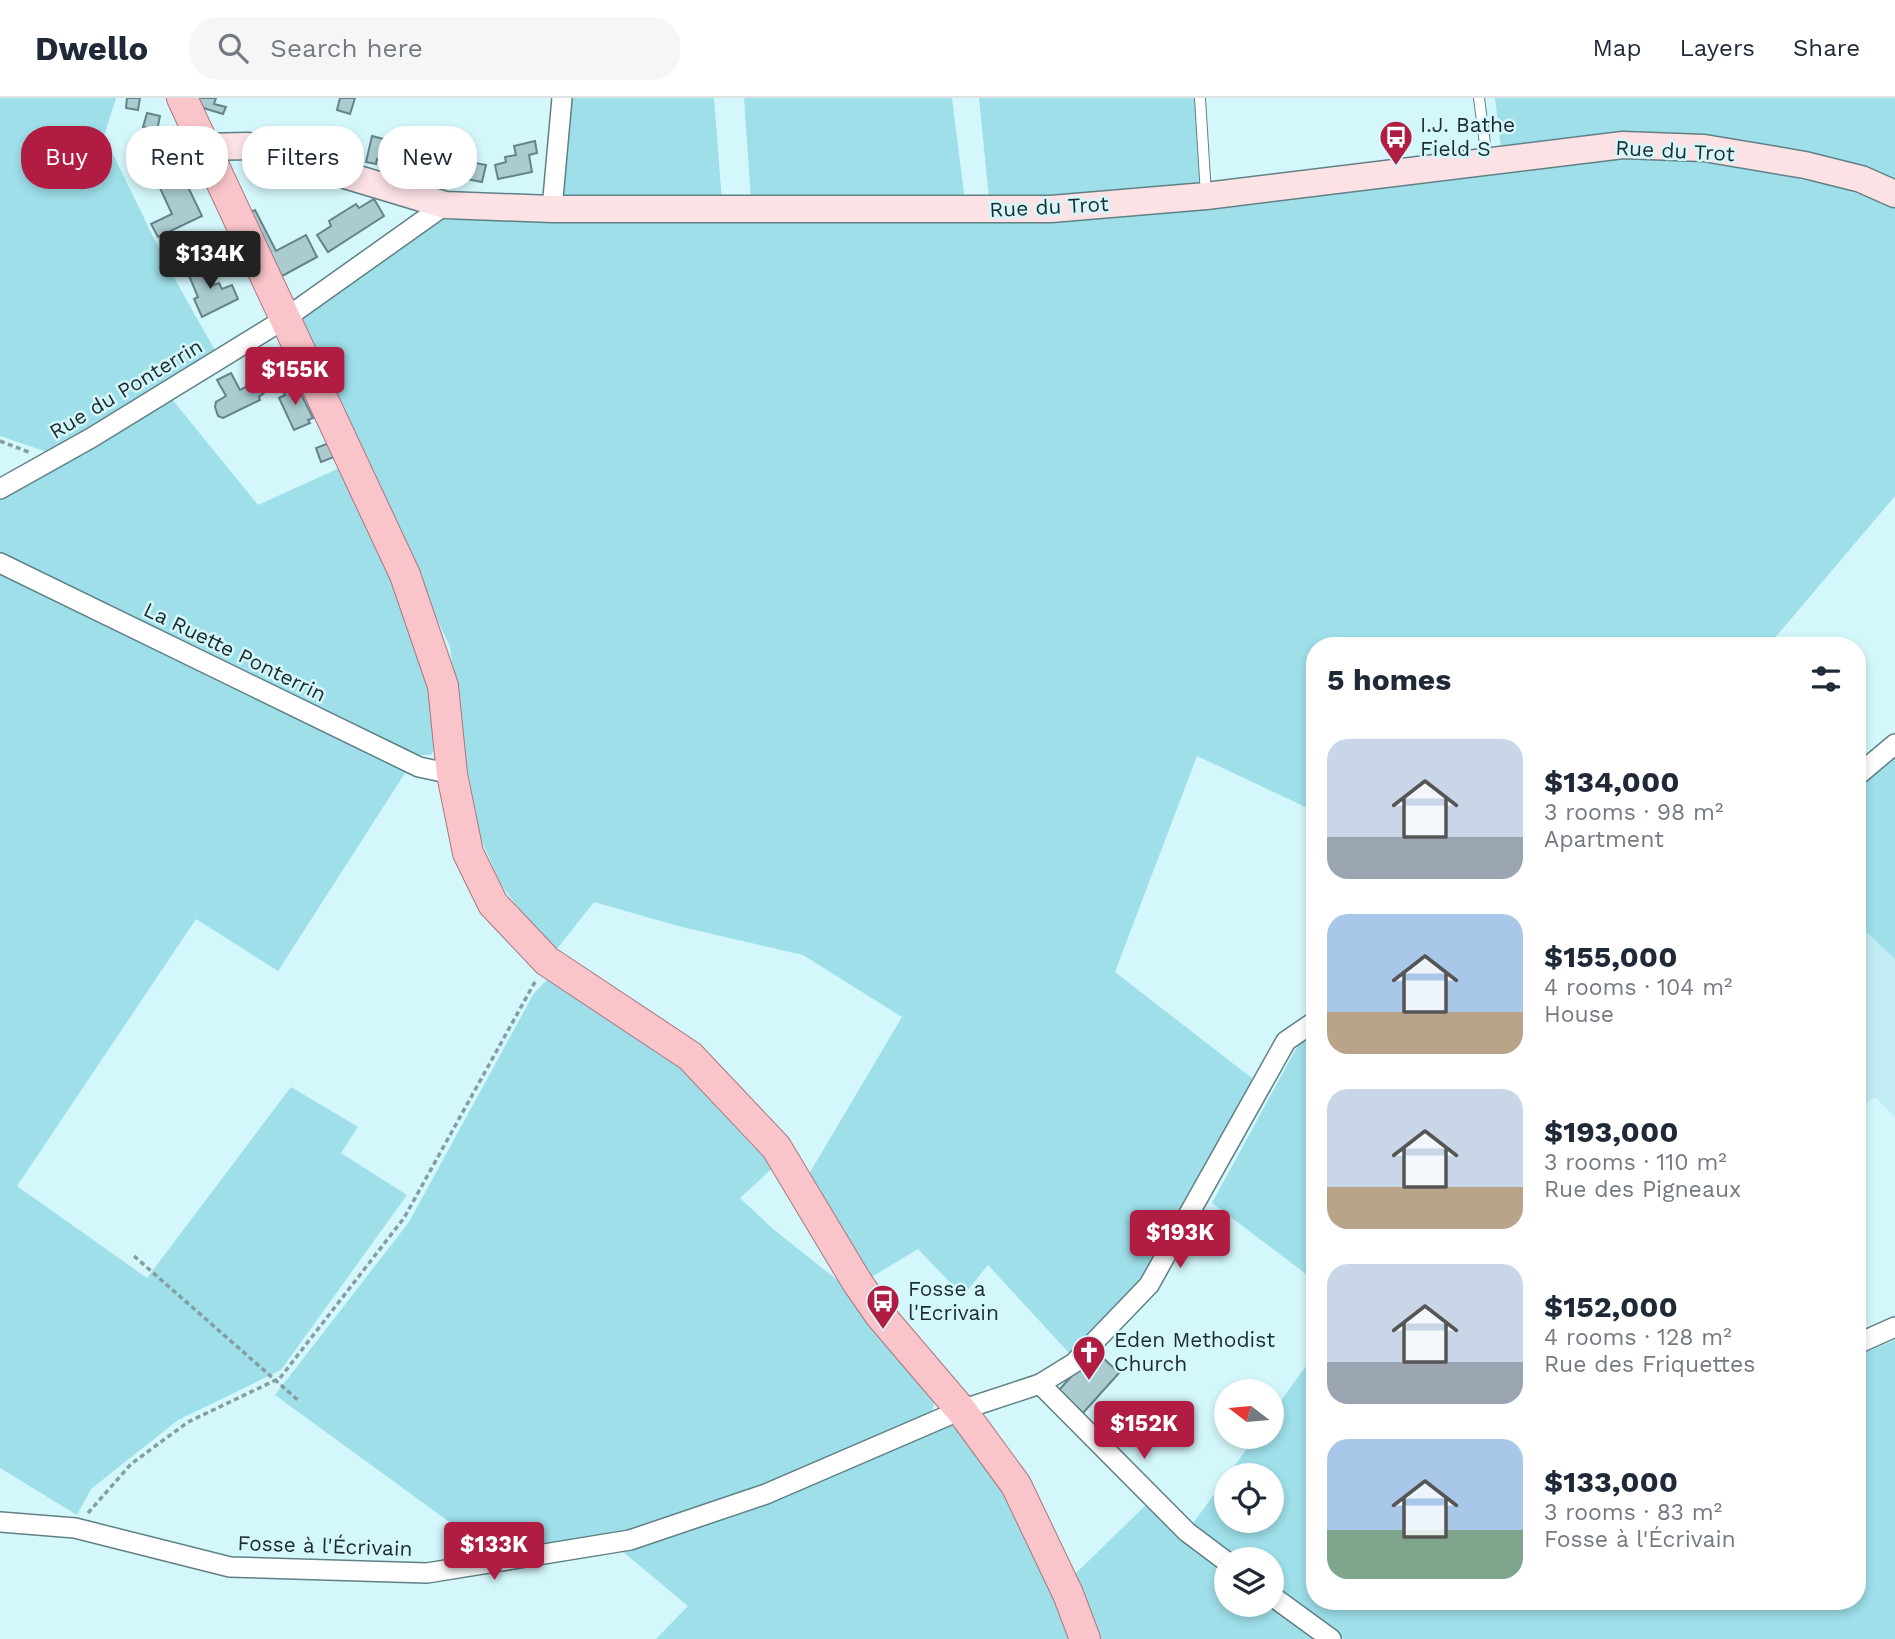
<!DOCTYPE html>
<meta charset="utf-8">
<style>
:root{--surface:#fff;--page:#f6f6f7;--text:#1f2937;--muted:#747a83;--line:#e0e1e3;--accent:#b01c42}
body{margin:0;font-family:"Work Sans",sans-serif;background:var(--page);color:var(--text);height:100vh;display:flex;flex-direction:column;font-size:26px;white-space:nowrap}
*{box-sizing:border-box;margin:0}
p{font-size:23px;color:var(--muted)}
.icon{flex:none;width:38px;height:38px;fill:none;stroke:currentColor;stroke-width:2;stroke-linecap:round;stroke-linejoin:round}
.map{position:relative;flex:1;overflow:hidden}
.details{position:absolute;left:1306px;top:539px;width:560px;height:973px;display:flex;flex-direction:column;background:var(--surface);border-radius:28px;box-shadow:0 4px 10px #0003}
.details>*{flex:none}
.guide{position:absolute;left:21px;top:28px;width:665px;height:63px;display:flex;gap:14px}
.needle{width:46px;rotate:286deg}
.fabs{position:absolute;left:1214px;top:1281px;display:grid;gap:14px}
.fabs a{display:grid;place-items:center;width:70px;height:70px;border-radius:50%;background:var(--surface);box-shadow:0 4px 10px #0003;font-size:35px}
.price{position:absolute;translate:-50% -60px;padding:0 16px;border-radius:7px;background:var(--accent);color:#fff;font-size:23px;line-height:46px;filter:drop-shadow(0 2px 4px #0008)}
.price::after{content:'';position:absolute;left:50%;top:42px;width:21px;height:16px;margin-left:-10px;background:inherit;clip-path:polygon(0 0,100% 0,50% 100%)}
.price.active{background:#222;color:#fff}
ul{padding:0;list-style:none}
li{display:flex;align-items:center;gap:21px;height:175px;padding:0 21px}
li span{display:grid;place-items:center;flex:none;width:196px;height:140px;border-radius:21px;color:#555}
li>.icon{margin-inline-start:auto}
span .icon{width:84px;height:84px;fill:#fffc;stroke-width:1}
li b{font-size:30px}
h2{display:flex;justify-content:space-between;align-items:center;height:84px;padding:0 21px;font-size:30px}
.chip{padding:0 24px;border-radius:28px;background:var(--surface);box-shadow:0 4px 10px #0003;font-size:24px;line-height:63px}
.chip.active{background:var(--accent);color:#fff}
header{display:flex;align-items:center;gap:42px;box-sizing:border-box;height:98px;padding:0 35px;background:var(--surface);border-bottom:2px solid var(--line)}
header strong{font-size:33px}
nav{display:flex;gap:38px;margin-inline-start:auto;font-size:24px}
.search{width:490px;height:63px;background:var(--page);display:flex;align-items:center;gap:18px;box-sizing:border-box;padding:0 24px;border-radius:28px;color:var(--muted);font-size:26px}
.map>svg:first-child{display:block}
.built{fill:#c1ecf3}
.green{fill:#9edfe9}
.building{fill:#aaccd1;stroke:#65848a;stroke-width:2}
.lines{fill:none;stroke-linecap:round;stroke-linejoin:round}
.lane-casing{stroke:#608085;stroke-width:12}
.street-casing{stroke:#608085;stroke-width:22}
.secondary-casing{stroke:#608085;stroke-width:29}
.primary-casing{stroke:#aa767c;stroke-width:32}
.path{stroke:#849da1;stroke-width:3.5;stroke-dasharray:5 3.5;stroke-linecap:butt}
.lane{stroke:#fff;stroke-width:10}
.street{stroke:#fff;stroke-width:19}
.secondary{stroke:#fce2e5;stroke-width:26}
.primary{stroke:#fac5ca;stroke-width:30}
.labels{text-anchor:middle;stroke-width:5;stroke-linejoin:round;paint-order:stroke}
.poi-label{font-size:21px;fill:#1e2b2d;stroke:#d4f7fc;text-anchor:start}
.street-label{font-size:21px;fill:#1e2b2d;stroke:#d4f7fc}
</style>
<header>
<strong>Dwello</strong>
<div class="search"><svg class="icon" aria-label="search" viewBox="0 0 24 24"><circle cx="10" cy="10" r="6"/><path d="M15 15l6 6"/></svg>Search here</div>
<nav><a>Map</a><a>Layers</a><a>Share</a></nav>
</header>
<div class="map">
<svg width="1895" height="1541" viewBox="0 0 1895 1541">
<rect width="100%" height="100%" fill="#d4f7fc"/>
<polygon class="built" points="1857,825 1895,861 1895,1019 1875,999 1857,1011"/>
<g class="green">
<polygon points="0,0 116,0 104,38 167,167 217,256 47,354 0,338"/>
<polygon points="566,0 714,0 722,103 562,99"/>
<polygon points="744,0 952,0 965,103 751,102"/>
<polygon points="979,0 1196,0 1200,88 989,101"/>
<polygon points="1495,0 1895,0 1895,85 1853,68 1501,51"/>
<polygon points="1617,61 1698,61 1835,88 1895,108 1895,398 1768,548 1495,548 1479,540 1476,548 1314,548 1314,713 1197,658 1115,874 1253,981 1147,1176 1070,1256 988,1167 963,1198 918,1151 870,1180 806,1081 902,919 803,857 682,829 594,804 556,852 539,836 501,787 481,741 464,653 450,549 297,219 437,122 545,122 1415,85"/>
<polygon points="171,300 258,407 346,367 433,591 438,645 431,657 414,657 0,456 0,397"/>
<polygon points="0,476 407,672 278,873 196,821 17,1088 147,1180 291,989 358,1029 341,1055 407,1097 281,1272 178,1322 91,1391 77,1417 0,1370"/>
<polygon points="1895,656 1895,861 1857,825 1857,688"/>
<polygon points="549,880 647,942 731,1013 776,1067 740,1100 773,1131 841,1185 935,1300 932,1314 793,1378 631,1435 492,1455 275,1297 409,1124 534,895"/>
<polygon points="1314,934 1314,1182 1212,1105 1304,936"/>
<polygon points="1895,1242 1895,1541 1344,1541 1272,1491 1272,1461 1233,1461 1191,1428 1227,1379 1227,1423 1272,1423 1272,1377 1228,1377 1255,1339 1272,1339 1272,1315 1314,1257 1314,1503 1857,1503 1857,1258"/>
<polygon points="954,1320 1015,1404 1075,1541 656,1541 688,1508 622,1453 836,1377"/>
<polygon points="1148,1405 1227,1468 1227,1507 1272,1507 1327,1541 1096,1541 1072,1479"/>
</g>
<g class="building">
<polygon points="127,0 140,0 138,12 126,10"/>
<polygon points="189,0 216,0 214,6 226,9 223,16 187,5"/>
<polygon points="340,0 355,0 350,16 337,12"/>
<polygon points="147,15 160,18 157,32 143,29"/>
<polygon points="372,38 411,48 403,76 391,73 393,65 377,61 376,66 366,64"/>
<polygon points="423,42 436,45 433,55 442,58 445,47 455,49 446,76 422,70 425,57 420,56"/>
<polygon points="535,43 537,55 529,57 532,74 498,81 495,67 506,64 505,59 516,57 514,48"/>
<polygon points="459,62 486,67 482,84 456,79"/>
<polygon points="176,64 202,118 158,139 151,126 172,116 153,75"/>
<polygon points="374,101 384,118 328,154 317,137 331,128 329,123 356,106 359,110"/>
<polygon points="255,112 276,153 306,137 317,159 271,184 242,118"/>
<polygon points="205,165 214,187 219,185 222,191 232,187 238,201 202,219 194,201 198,199 187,173"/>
<polygon points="231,275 240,292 258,282 264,295 259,299 260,302 223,320 218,318 215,309 216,304 226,298 217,282"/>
<polygon points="292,285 295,290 297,288 313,320 308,322 310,325 294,332 279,300 285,297 281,290"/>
<polygon points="329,345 334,359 321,364 316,350"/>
<polygon points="1095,1252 1119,1275 1083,1315 1059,1292"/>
</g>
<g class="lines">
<defs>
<g id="lane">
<polyline points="1200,0 1206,97"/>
<polyline points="1479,0 1487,61"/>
</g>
<g id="street">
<polyline points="552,111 562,0"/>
<polyline points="0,391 91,340 283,222 445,107"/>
<polyline points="0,465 419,669 452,676"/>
<polyline points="1857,678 1895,646"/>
<polyline points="1857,1246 1895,1229"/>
<polyline points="1040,1286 1187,1434 1227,1464"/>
<polyline points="0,1424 75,1430 230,1469 427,1475 630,1442 766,1396 961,1312 1040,1286 1074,1265 1149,1187 1286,943 1314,924"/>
<polyline points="1272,1498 1331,1541"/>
</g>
<polyline id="secondary" points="203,49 248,48 445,107 552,111 1051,111 1206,98 1623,47 1704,50 1805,67 1861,81 1895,96"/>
<polyline id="primary" points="182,0 405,477 443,588 452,676 468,755 493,806 547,863 690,958 776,1049 857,1184 880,1217 961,1312 1016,1387 1068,1496 1085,1541"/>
</defs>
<use href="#lane" class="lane-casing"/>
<use href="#street" class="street-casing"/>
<use href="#secondary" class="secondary-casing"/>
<use href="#primary" class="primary-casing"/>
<g class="path">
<polyline points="0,343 31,355"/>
<polyline points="134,1158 299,1303"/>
<polyline points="88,1415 131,1366 188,1324 280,1280 404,1120 536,882"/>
</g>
<use href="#lane" class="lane"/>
<use href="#street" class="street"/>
<use href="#secondary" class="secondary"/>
<use href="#primary" class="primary"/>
</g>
<defs>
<symbol id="bus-pin" viewBox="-11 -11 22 30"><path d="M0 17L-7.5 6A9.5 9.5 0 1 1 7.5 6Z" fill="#b01c42" stroke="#d4f7fc"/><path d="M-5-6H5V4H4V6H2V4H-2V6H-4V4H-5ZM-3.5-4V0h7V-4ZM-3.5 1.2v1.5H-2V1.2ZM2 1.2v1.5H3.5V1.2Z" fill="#fff"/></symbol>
<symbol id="church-pin" viewBox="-11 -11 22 30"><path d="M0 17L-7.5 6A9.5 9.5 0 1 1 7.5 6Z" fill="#b01c42" stroke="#d4f7fc"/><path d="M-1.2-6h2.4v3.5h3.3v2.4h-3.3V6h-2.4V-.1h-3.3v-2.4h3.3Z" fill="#fff"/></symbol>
</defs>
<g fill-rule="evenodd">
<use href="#bus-pin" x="1377" y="20" width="38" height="52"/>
<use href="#bus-pin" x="864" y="1184" width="38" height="52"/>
<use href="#church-pin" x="1070" y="1235" width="38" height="52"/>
</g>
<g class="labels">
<g class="poi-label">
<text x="1420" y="34">I.J. Bathe<tspan x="1420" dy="24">Field S</tspan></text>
<text x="908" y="1198">Fosse a<tspan x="908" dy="24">l'Ecrivain</tspan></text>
<text x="1114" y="1249">Eden Methodist<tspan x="1114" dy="24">Church</tspan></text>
</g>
<g class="street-label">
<text transform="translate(1675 53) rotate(3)" y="7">Rue du Trot</text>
<text transform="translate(1049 109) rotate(-3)" y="7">Rue du Trot</text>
<text transform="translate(126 291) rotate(-31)" y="7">Rue du Ponterrin</text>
<text transform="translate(235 554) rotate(26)" y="7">La Ruette Ponterrin</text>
<text transform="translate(325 1448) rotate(2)" y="7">Fosse à l'Écrivain</text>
</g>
</g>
</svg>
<div class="fabs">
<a><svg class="needle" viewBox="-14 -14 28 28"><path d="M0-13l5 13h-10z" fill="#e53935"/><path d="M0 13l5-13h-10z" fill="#747a83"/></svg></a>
<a><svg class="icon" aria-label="locate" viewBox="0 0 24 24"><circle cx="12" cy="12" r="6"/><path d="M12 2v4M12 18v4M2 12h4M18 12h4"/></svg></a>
<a><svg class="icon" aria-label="layers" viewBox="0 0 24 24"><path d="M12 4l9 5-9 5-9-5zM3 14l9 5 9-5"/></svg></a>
</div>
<b class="price active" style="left:210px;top:193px">$134K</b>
<b class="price" style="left:295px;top:309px">$155K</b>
<b class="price" style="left:1180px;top:1172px">$193K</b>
<b class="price" style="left:1144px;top:1363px">$152K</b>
<b class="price" style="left:494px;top:1484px">$133K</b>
<div class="guide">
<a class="chip active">Buy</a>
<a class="chip">Rent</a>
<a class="chip">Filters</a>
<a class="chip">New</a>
</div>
<section class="details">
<h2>5 homes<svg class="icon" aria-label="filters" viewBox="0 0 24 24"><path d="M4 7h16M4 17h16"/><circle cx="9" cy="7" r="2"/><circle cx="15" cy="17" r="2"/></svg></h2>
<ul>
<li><span style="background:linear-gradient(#c9d6e8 70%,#9aa5b1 0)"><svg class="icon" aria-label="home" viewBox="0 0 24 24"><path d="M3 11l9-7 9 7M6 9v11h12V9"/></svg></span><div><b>$134,000</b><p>3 rooms · 98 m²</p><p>Apartment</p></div></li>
<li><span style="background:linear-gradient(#a9c7e8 70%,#b9a48a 0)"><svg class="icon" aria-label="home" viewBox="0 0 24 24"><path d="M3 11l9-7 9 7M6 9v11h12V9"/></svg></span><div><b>$155,000</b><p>4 rooms · 104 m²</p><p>House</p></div></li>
<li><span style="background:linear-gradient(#c9d6e8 70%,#b9a48a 0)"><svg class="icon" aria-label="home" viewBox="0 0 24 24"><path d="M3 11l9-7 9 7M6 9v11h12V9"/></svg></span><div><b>$193,000</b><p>3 rooms · 110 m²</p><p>Rue des Pigneaux</p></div></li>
<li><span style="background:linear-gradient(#c9d6e8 70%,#9aa5b1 0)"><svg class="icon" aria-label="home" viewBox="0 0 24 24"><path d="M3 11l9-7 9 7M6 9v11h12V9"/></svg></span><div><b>$152,000</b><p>4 rooms · 128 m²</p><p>Rue des Friquettes</p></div></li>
<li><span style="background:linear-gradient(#a9c7e8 65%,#7fa58c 0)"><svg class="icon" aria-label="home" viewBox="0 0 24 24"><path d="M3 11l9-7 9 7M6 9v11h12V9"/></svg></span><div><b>$133,000</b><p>3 rooms · 83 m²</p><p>Fosse à l'Écrivain</p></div></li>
</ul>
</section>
</div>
